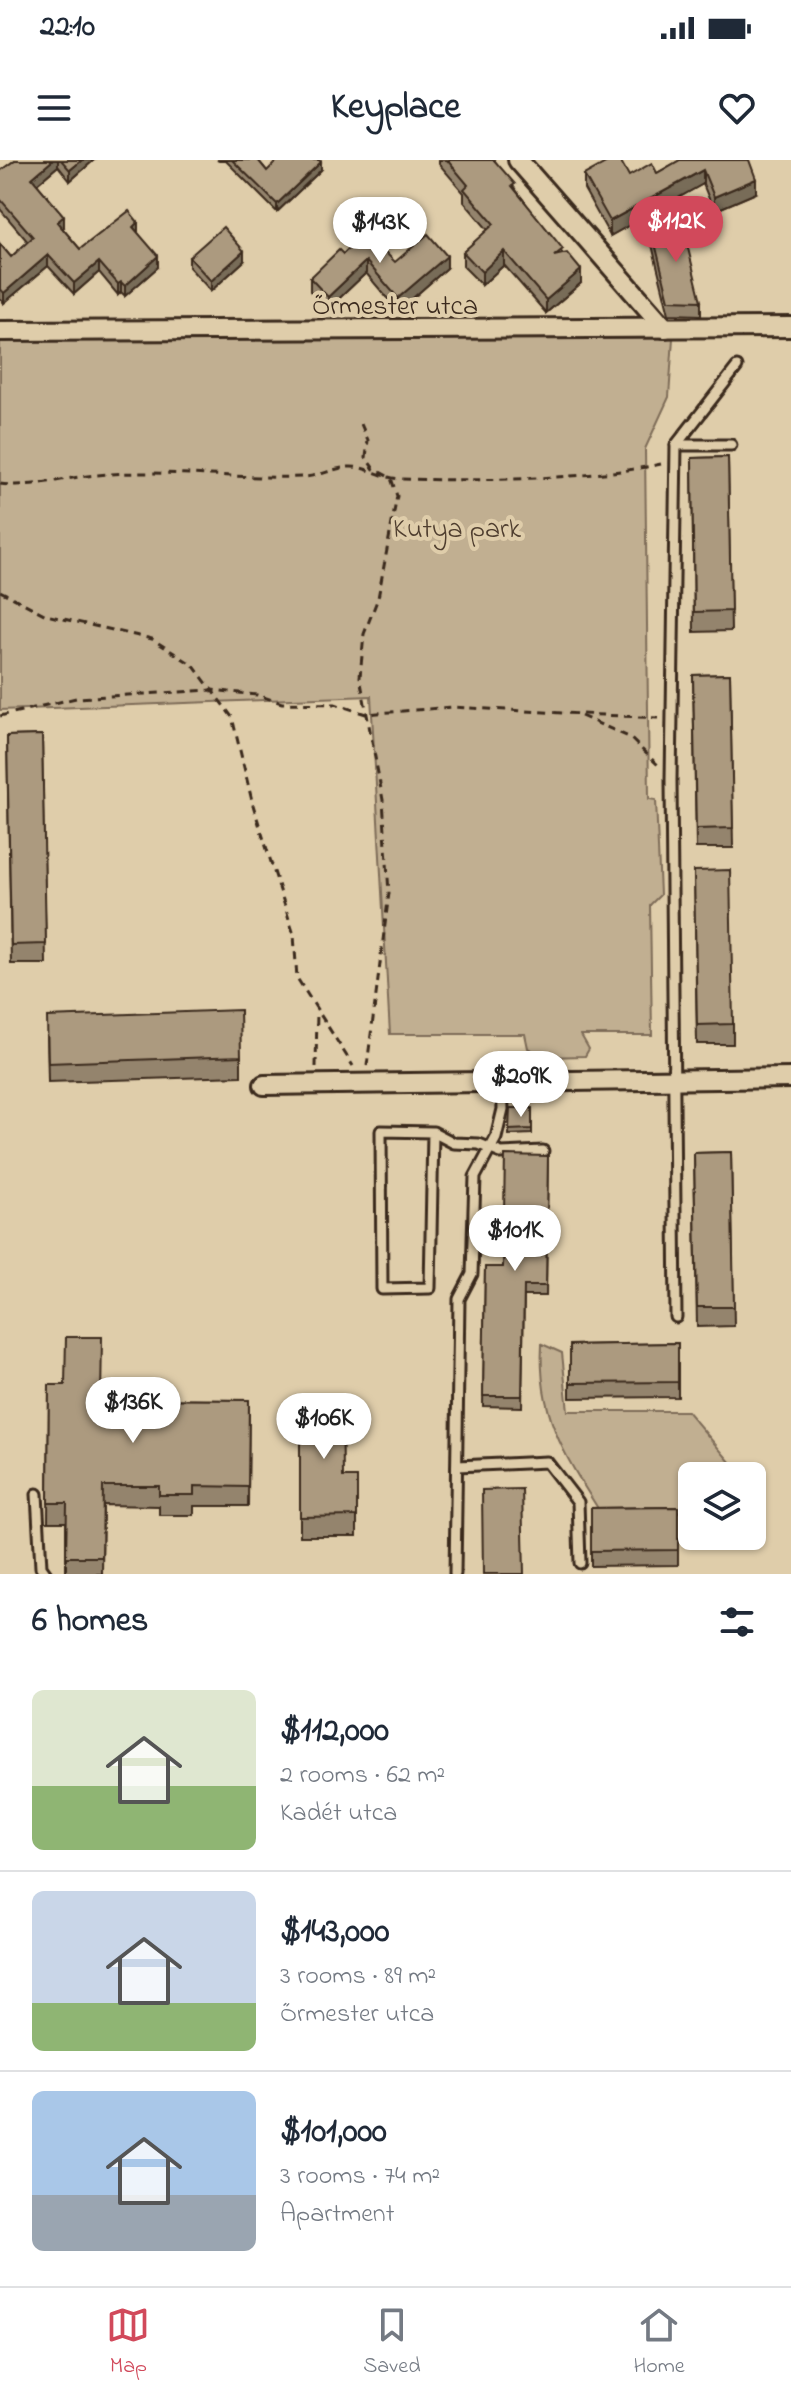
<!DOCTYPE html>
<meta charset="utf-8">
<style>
:root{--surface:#fff;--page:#f2f2f3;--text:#1f2937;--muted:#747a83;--line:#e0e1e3;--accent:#d1495b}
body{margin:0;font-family:"Indie Flower",sans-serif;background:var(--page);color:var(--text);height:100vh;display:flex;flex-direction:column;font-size:30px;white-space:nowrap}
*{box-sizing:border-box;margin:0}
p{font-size:26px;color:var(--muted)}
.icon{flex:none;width:44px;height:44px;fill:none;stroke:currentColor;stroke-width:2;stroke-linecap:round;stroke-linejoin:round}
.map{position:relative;height:1414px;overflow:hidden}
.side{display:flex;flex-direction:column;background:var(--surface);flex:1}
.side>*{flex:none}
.tools{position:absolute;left:678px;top:1302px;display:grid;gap:16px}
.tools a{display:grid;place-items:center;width:88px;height:88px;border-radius:12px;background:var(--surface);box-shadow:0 2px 6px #0004;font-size:40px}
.price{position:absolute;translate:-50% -68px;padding:0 18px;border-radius:28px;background:#fff;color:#222;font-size:26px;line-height:52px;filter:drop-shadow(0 2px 4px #0008)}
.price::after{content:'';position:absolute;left:50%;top:48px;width:24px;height:18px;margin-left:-12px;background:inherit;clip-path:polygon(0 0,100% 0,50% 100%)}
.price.on{background:var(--accent);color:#fff}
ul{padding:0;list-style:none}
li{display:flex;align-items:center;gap:24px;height:200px;padding:0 32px}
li+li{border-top:2px solid var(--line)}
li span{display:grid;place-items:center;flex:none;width:224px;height:160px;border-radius:12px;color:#555}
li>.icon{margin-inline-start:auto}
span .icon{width:96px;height:96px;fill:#fffc;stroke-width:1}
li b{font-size:34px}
h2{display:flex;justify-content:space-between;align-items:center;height:96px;padding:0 32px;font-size:34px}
.status{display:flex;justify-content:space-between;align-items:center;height:56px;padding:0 40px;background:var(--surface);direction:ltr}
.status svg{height:22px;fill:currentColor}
header{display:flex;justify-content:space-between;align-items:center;height:104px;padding:0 32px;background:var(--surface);font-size:36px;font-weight:700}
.tab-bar{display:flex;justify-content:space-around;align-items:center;height:112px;border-top:2px solid var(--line);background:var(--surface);font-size:22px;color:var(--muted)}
.tab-bar a{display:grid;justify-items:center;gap:4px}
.tab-bar .on{color:var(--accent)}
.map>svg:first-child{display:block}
.green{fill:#c1af91;stroke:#7e6c58;stroke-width:2}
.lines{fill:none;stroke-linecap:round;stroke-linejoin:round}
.lane-casing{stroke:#3b2a1e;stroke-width:15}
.street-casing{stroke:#3b2a1e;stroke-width:24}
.path{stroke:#3b2a1e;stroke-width:3;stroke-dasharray:8 6;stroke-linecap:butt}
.lane{stroke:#dfcdaa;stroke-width:9}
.street{stroke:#dfcdaa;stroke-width:18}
.wall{fill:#94846d;stroke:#3b2a1e;stroke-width:2}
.shaded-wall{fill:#786c59;stroke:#3b2a1e;stroke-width:2}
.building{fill:#ac9a7f;stroke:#3b2a1e;stroke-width:2}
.labels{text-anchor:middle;stroke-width:8;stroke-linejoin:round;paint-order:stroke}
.street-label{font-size:28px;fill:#3b2a1e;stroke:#dfcdaa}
.park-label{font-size:28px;fill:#4f3e2f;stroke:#dfcdaa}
</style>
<div class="status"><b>22:10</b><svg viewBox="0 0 49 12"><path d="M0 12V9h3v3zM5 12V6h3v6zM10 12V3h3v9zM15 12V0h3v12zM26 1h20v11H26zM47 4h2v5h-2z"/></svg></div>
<header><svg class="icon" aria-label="menu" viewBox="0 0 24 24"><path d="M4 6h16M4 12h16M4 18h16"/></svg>Keyplace<svg class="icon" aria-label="heart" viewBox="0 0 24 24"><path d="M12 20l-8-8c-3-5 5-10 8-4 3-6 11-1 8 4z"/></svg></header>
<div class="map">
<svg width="791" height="1414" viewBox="0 0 791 1414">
<rect width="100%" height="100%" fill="#dfcdaa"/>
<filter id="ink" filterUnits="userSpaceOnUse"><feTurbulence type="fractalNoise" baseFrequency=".0125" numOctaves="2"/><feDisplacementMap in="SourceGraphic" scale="16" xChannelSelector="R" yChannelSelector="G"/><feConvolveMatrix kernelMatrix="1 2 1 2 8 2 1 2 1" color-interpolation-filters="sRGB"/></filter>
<g filter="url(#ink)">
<g class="green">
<polygon points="673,178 669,237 645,289 649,639 656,640 660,735 650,745 652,875 581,875 589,889 585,896 544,897 528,888 525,874 390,874 371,536 0,550 0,180"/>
<path d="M542,1184L562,1193L568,1251H687L742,1316H692V1352L599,1350C563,1293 538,1254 542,1184Z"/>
</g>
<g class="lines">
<defs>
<g id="lane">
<polyline points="676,285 731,285"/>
<polyline points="433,972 430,1128 382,1129 381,971 433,972 454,983 479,984 501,993 543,991"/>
<polyline points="676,1157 671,620 676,285 737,207"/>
<polyline points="457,1306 547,1302 578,1342 580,1403"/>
<polyline points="37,1334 41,1407 46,1414"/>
<polyline points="455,1414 459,1139 472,1114 475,1017 496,978 503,949 502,921"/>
</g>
<g id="street">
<polyline points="518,0 665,168"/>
<polyline points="0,171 791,167"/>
<polyline points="264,925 791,918"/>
</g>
</defs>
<use href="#lane" class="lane-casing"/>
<use href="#street" class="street-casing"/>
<g class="path">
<polyline points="361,264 368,280 366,298 374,309 391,318 397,336 378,438 364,474 360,517 383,640 389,733 367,906"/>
<path d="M0,324C33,328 63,318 96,315C165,309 233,319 302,317C319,317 333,308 349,307C367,306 381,318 401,319C477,321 587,320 661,304"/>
<polyline points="0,431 46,455 152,479 193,505 232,557 253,645 294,775 297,818 353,906"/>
<polyline points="0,556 76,538 212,530 257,535 282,543 335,544 366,554 452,547 658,558"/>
<polyline points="581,556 629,577 658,605"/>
<polyline points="316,907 317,851"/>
</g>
<use href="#lane" class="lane"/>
<use href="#street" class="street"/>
</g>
<g class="wall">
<polygon points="15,0 94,0 70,21 58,6 37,24 64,67 62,68 80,89 138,73 158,107 125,136 121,132 118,135 99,112 74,134 48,106 4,143 0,139 0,84 11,97 28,82 0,49 0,11"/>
<polygon points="217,0 258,0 267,11 321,10 277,52 226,1 219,1"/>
<polygon points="439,0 494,0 563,94 581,123 546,153 504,105 482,125 463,106 463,92 488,70 464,42 464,33 439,4"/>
<polygon points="680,0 756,33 714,51 703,24 610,76 584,29 584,15 629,16 657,13"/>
<polygon points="652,71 701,141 701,155 669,154 652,85"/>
<polygon points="343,94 395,102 447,108 398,151 366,113 328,149 310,131 310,118"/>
<polygon points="189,97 244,101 211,131 189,107"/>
<polygon points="728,297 731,471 694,472 692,298"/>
<polygon points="730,514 733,688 696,688 693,515"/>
<polygon points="42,575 46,804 11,804 7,576"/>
<polygon points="694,711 733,864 733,884 697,884"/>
<polygon points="47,876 241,896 241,916 48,922"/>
<polygon points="510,948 532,948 532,974 509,975"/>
<polygon points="731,992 734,1166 697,1167 694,993"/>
<polygon points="548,996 546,1136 524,1136 522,1247 483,1246 485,1107 503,1107"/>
<polygon points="678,1183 678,1237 570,1238 570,1185"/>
<polygon points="49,1225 101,1239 249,1240 248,1346 194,1346 194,1355 159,1355 159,1346 103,1345 102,1414 66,1414 66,1362 48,1362"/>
<polygon points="300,1237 343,1317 357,1317 357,1376 300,1376"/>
<polygon points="678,1347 678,1405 591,1406 591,1348"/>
</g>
<g class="shaded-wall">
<polygon points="53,0 58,0 58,6 32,28 32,18"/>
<polygon points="82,0 94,0 70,21 70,10"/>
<polygon points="321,2 321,10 277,52 277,44"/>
<polygon points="703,10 703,24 610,76 610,61"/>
<polygon points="756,19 756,33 714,51 714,37"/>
<polygon points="64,56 64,67 57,72 57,62"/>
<polygon points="138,62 138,73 133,67"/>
<polygon points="244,91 244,101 211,131 211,121"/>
<polygon points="504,91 504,105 482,125 482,112"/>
<polygon points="48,95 48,106 4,143 4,133"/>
<polygon points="158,96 158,107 125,136 125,126"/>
<polygon points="447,96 447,108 398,151 398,138"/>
<polygon points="366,101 366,113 328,149 328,137"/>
<polygon points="99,102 99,112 74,134 74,123"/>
<polygon points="581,110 581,123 546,153 546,140"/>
<polygon points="121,122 121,132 118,135 118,124"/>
</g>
<g class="building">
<polygon points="15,0 53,0 32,18 64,56 57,62 80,89 129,51 138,62 133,67 158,96 125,126 121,122 118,124 99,102 74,123 48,95 4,133 0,128 0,84 11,97 33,77 0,39 0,11"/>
<polygon points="61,0 82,0 70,10"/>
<polygon points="232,0 258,0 267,11 278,0 319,0 321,2 277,44"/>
<polygon points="447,0 494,0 515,24 512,26 563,89 554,96 567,93 581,110 546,140 504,91 482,112 463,92 494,64 464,29 468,25"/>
<polygon points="611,0 620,0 629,16 652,3 657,13 680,0 749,0 756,19 714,37 703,10 610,61 584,15"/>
<polygon points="682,64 701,141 669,140 652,71"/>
<polygon points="223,67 244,91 211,121 189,97"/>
<polygon points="365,72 395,102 428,74 447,96 398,138 366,101 328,137 310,118 339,90 343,94"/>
<polygon points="728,297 731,451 694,452 692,298"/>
<polygon points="730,514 733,668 696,669 693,515"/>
<polygon points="42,575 46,784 11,785 7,576"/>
<polygon points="730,710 733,864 697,865 694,711"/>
<polygon points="240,850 241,896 48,903 47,857"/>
<polygon points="510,948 532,948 532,969 509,970"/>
<polygon points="731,992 734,1147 697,1147 694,993"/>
<polygon points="505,995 548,996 546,1126 524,1126 522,1236 483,1236 485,1107 503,1107"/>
<polygon points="66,1177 102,1177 101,1239 249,1240 248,1327 194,1326 194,1335 159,1335 159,1326 103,1326 102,1397 66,1397 67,1343 48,1343 49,1225 65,1225"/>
<polygon points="678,1183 678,1222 570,1223 570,1185"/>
<polygon points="342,1236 343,1317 357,1317 357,1356 300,1357 300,1237"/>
<polygon points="522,1329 524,1414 483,1414 482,1330"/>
<polygon points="678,1347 678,1390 591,1391 591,1348"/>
</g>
</g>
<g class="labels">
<g class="street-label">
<text x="395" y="154">Őrmester utca</text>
</g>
<g class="park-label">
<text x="457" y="377">Kutya park</text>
</g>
</g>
</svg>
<div class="tools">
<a><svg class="icon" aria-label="layers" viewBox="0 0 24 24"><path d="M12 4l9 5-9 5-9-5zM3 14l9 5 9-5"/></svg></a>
</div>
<b class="price on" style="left:676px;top:104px">$112K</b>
<b class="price" style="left:380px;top:105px">$143K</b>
<b class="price" style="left:521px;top:959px">$209K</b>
<b class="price" style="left:515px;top:1113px">$101K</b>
<b class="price" style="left:133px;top:1285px">$136K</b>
<b class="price" style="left:324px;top:1301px">$106K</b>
</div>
<section class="side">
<h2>6 homes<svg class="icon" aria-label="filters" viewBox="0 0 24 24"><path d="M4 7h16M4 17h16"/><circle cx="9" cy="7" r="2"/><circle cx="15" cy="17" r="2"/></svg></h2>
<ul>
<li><span style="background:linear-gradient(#dfe7d0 60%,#8fb573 0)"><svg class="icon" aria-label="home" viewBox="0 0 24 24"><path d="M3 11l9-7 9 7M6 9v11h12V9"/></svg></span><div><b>$112,000</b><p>2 rooms · 62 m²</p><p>Kadét utca</p></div></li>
<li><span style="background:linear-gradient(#c9d6e8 70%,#8fb573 0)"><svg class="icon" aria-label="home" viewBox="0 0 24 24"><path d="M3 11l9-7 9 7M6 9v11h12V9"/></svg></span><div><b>$143,000</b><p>3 rooms · 89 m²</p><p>Őrmester utca</p></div></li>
<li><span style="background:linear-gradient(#a9c7e8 65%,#9aa5b1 0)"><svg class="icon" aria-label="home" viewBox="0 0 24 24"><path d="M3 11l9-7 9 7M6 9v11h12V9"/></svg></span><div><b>$101,000</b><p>3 rooms · 74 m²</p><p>Apartment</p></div></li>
</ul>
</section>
<nav class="tab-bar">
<a class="on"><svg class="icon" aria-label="map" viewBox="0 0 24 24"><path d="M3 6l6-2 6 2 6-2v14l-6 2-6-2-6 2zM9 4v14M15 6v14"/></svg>Map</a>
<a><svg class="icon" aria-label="saved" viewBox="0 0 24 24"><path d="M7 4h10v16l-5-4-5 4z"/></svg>Saved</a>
<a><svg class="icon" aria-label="home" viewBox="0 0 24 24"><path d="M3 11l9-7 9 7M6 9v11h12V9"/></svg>Home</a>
</nav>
